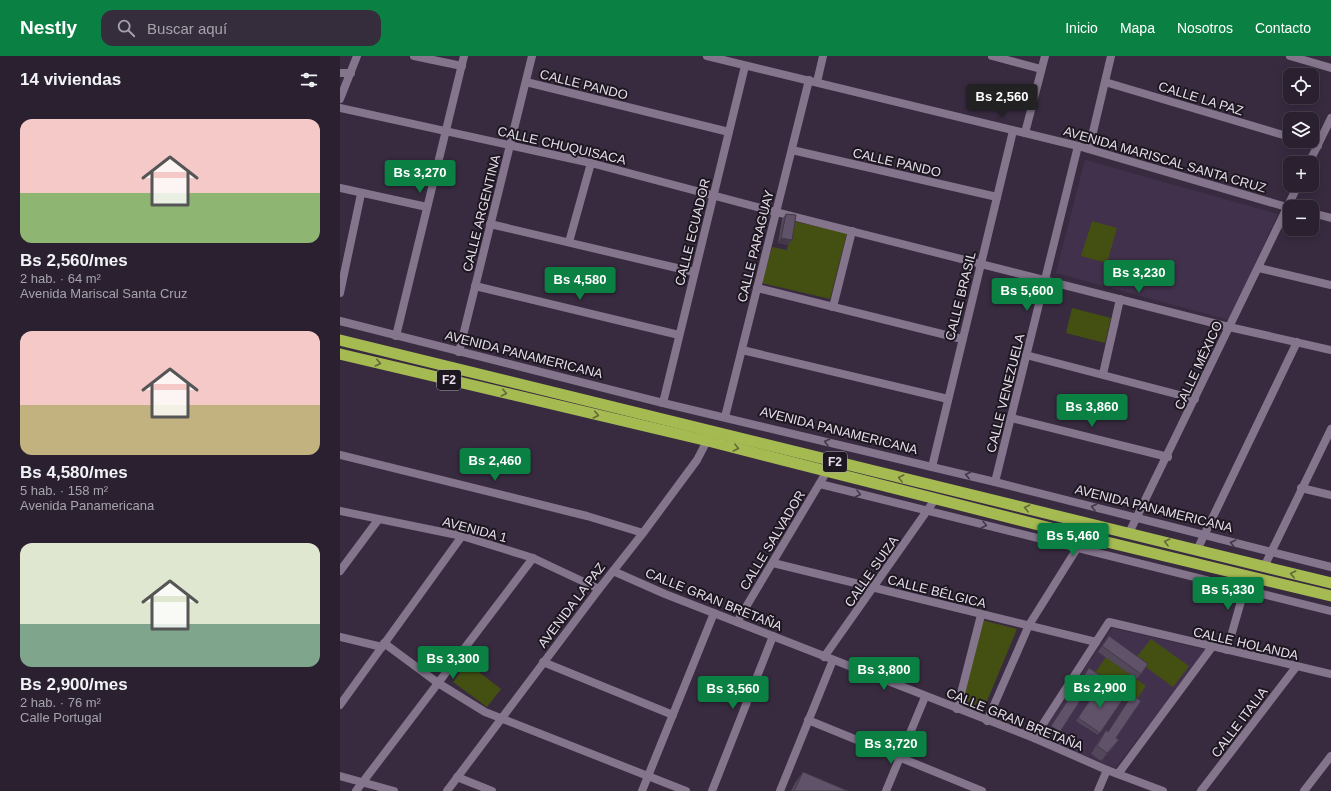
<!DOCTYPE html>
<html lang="es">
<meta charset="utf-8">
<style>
:root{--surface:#2a2030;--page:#362d3c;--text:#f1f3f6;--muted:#a5a3ab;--line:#463e4c;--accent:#0b8043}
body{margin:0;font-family:Arial,sans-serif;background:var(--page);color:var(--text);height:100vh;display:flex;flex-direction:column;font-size:15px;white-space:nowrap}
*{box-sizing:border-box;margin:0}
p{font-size:13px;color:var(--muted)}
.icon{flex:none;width:22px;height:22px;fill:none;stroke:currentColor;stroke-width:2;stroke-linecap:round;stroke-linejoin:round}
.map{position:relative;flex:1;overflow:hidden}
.drawer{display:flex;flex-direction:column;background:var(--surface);width:340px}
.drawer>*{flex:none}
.tools{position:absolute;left:943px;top:12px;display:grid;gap:8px}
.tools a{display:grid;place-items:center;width:36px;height:36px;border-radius:8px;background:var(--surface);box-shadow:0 2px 10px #0003,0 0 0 1px var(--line);font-size:20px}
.price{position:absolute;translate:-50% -34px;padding:0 9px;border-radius:4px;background:var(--accent);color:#fff;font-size:13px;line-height:26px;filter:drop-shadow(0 1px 2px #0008)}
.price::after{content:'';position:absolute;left:50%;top:24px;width:12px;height:9px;margin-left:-6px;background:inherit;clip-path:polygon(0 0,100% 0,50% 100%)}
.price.on{background:#222;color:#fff}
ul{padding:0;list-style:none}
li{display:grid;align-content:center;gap:8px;height:212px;padding:0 20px}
li span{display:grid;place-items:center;height:124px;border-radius:12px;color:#555}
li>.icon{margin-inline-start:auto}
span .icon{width:72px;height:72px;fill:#fffc;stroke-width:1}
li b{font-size:17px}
h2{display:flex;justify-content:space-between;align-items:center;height:48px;padding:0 20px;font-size:17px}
header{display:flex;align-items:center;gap:24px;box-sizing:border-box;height:56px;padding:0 20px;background:var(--accent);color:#fff}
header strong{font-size:19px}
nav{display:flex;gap:22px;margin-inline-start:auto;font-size:14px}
.search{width:280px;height:36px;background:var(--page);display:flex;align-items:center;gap:10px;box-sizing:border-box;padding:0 14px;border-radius:12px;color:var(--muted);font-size:15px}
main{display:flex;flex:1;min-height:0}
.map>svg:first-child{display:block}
.built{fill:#42314c}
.green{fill:#445012}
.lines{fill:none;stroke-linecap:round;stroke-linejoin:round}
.minor{stroke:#84758d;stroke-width:8}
.tertiary{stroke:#84758d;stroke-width:8}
.trunk{stroke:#a6ba52;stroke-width:11}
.wall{fill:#53475a}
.shaded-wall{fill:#43394a}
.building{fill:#605269;stroke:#43394a}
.oneway{stroke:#626839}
.oneway2{stroke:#413846}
.labels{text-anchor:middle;stroke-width:4;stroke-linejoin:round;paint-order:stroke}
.shield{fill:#1d1720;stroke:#a9a2ae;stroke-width:1}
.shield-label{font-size:12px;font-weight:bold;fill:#e5ddeb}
.street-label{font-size:13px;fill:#e5ddeb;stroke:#1d1720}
</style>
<header>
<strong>Nestly</strong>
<div class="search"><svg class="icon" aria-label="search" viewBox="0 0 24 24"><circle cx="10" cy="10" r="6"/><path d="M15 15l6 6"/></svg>Buscar aquí</div>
<nav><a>Inicio</a><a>Mapa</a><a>Nosotros</a><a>Contacto</a></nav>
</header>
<main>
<section class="drawer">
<h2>14 viviendas<svg class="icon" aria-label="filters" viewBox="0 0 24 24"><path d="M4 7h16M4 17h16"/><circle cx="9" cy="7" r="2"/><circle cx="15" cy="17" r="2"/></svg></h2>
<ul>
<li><span style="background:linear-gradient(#f6c9c9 60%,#8fb573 0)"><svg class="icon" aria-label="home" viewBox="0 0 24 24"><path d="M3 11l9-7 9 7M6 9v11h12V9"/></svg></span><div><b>Bs 2,560/mes</b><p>2 hab. · 64 m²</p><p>Avenida Mariscal Santa Cruz</p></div></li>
<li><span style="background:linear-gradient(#f6c9c9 60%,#c2b280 0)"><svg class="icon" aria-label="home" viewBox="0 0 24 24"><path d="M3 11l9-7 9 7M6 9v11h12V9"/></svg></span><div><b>Bs 4,580/mes</b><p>5 hab. · 158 m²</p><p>Avenida Panamericana</p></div></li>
<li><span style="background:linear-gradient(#dfe7d0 65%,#7fa58c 0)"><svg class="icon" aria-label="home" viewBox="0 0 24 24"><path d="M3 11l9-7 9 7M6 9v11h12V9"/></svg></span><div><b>Bs 2,900/mes</b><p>2 hab. · 76 m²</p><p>Calle Portugal</p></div></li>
</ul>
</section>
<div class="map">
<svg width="991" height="735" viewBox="0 0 991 735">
<rect width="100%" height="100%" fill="#382b40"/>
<g class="built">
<polygon points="745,104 938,158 889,264 716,217"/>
<polygon points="772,572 867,594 775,712 699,681"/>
</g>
<g class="green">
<polygon points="452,165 507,177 490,243 422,227 432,191 447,194"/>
<polygon points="752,165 777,172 767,207 741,200"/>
<polygon points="732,252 771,262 765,287 726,277"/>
<polygon points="642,564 677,573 642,657 621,649"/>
<polygon points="811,583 849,610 833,631 795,603"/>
<polygon points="766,601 806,630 792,650 752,621"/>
<polygon points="127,607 161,633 147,651 113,626"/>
</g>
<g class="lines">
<g class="minor">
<polyline points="74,0 122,10"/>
<polyline points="367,0 738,90 950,152"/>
<polyline points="652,0 701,13"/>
<polyline points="950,0 991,12"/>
<polyline points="0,17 11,17"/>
<polyline points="186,26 389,76"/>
<polyline points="477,26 483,0"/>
<polyline points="765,26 950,81"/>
<polyline points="0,52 251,107 436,156 889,271 991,294"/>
<polyline points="685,77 705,0"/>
<polyline points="962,85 978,90"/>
<polyline points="749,93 771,0"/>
<polyline points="452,94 657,141"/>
<polyline points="969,107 991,62"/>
<polyline points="0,132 87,151"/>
<polyline points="972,157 991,162"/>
<polyline points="150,168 354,216"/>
<polyline points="229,186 251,107"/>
<polyline points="919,212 991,229"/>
<polyline points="135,230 339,279"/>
<polyline points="417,232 622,283"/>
<polyline points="0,237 21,138"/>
<polyline points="493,251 512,175"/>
<polyline points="0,265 323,347 655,426 991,511"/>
<polyline points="56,280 124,0"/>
<polyline points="402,294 608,343"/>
<polyline points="119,296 192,0"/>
<polyline points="686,299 855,343"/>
<polyline points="763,318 780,243"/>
<polyline points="323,347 405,10"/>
<polyline points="385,361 469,24"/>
<polyline points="671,362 828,401"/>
<polyline points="0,399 247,460 303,477"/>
<polyline points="592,411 673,75"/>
<polyline points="655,426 738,90"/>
<polyline points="480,428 991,555"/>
<polyline points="961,432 991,439"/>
<polyline points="0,455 122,480 193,502 259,533"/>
<polyline points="789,477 958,129"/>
<polyline points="857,494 957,286"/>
<polyline points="433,507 756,586"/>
<polyline points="924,511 991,373"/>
<polyline points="0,515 38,464"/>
<polyline points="273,515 325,538 694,682 767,714 823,735"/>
<polyline points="397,566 487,415"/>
<polyline points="0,581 42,591"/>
<polyline points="44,587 98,627 145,656 346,735"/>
<polyline points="887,594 908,521"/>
<polyline points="484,601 596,442"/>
<polyline points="203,606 333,659"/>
<polyline points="0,649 122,480"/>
<polyline points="617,653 641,559"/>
<polyline points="468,664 642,735"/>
<polyline points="647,665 689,569 736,494 742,480"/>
<polyline points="694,682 769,566 991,618"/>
<polyline points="778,718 872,591"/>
<polyline points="0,720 54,735"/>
<polyline points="117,721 152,735"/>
<polyline points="16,735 193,502"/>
<polyline points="107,735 259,533 303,477 357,404 369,381"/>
<polyline points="302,735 374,557"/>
<polyline points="372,735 433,580"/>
<polyline points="440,735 493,604"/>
<polyline points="546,735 585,641"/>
<polyline points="758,735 767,714"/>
<polyline points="861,735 956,611"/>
</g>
<g class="tertiary">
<polyline points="0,43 17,0"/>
<polyline points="964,735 991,700"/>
</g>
<g class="trunk">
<polyline points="0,284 991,527"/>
<polyline points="0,298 368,385 742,480 991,540"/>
</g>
</g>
<g class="wall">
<polygon points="446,158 452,184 448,189 438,187 442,163"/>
<polygon points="769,580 808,608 797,623 758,596"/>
<polygon points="749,612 751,636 745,644 742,642 714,685 705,679"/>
<polygon points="760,629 783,643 758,679 736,665"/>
<polygon points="766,674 776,682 773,692 761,705 751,698 760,683"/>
<polygon points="463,716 508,735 451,735 455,727"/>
</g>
<g class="shaded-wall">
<polygon points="441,182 452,184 448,189 438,187"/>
<polygon points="779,684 773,692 761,705 767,697"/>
</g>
<g class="building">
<polygon points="446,158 456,159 452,184 441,182"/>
<polygon points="769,580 808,608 801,618 762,590"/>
<polygon points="749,612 761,620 751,636 747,634 720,676 711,670"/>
<polygon points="760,629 783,643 760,677 738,662"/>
<polygon points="792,639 801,645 776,682 779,684 767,697 757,690 766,674 768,676"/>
<polygon points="463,716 508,735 454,735"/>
</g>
<defs><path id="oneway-chevron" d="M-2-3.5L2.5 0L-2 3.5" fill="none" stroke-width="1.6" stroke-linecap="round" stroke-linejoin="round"/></defs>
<g class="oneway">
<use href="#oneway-chevron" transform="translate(38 307) rotate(13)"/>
<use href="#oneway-chevron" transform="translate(164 337) rotate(13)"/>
<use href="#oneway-chevron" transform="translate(256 359) rotate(13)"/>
<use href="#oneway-chevron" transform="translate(396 392) rotate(14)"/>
<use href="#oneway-chevron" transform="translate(561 422) rotate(-166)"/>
<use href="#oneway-chevron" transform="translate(687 452) rotate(-166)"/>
<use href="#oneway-chevron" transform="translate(827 486) rotate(-166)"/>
<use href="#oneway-chevron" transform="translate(953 518) rotate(-167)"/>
</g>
<g class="oneway2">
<use href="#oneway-chevron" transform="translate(487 386) rotate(-166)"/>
<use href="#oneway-chevron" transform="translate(628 419) rotate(-167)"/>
<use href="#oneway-chevron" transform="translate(518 438) rotate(14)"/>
<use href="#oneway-chevron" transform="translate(754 451) rotate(-166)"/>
<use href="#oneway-chevron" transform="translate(644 469) rotate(14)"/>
<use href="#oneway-chevron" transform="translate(893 487) rotate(-166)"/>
</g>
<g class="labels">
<g class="shield">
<rect x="97" y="314" width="24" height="20" rx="3"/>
<rect x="483" y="396" width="24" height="20" rx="3"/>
</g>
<g class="shield-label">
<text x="109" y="328">F2</text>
<text x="495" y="410">F2</text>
</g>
<g class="street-label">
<text transform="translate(244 28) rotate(14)" y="5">CALLE PANDO</text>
<text transform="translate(861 42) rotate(17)" y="5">CALLE LA PAZ</text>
<text transform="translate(222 89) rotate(13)" y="5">CALLE CHUQUISACA</text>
<text transform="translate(825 103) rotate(16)" y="5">AVENIDA MARISCAL SANTA CRUZ</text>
<text transform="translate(557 106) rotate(13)" y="5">CALLE PANDO</text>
<text transform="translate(141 157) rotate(-76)" y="5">CALLE ARGENTINA</text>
<text transform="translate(352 176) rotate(-76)" y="5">CALLE ECUADOR</text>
<text transform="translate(415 190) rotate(-76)" y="5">CALLE PARAGUAY</text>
<text transform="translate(620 240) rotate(-76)" y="5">CALLE BRASIL</text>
<text transform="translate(184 298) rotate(14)" y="5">AVENIDA PANAMERICANA</text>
<text transform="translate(858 309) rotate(-65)" y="5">CALLE MÉXICO</text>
<text transform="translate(665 337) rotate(-76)" y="5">CALLE VENEZUELA</text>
<text transform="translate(499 374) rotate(14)" y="5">AVENIDA PANAMERICANA</text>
<text transform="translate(814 452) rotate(14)" y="5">AVENIDA PANAMERICANA</text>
<text transform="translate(135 473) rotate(15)" y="5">AVENIDA 1</text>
<text transform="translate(432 484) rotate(-59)" y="5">CALLE SALVADOR</text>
<text transform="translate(531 515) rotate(-55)" y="5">CALLE SUIZA</text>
<text transform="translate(597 535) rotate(14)" y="5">CALLE BÉLGICA</text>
<text transform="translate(374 543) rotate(22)" y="5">CALLE GRAN BRETAÑA</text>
<text transform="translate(231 549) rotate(-53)" y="5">AVENIDA LA PAZ</text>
<text transform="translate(906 587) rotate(13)" y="5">CALLE HOLANDA</text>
<text transform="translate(675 663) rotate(22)" y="5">CALLE GRAN BRETAÑA</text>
<text transform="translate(899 666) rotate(-53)" y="5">CALLE ITALIA</text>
</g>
</g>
</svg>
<div class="tools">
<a><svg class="icon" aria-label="locate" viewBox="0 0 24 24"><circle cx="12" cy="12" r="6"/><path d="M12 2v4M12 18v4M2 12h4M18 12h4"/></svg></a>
<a><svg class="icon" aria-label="layers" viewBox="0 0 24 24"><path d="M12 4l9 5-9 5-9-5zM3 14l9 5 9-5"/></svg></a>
<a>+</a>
<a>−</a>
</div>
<b class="price on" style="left:662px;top:62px">Bs 2,560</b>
<b class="price" style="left:80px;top:138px">Bs 3,270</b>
<b class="price" style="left:799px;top:238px">Bs 3,230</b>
<b class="price" style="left:240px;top:245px">Bs 4,580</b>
<b class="price" style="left:687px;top:256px">Bs 5,600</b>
<b class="price" style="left:752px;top:372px">Bs 3,860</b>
<b class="price" style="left:155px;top:426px">Bs 2,460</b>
<b class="price" style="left:733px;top:501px">Bs 5,460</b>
<b class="price" style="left:888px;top:555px">Bs 5,330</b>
<b class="price" style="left:113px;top:624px">Bs 3,300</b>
<b class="price" style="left:544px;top:635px">Bs 3,800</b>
<b class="price" style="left:760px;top:653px">Bs 2,900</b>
<b class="price" style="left:393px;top:654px">Bs 3,560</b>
<b class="price" style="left:551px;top:709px">Bs 3,720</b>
</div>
</main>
